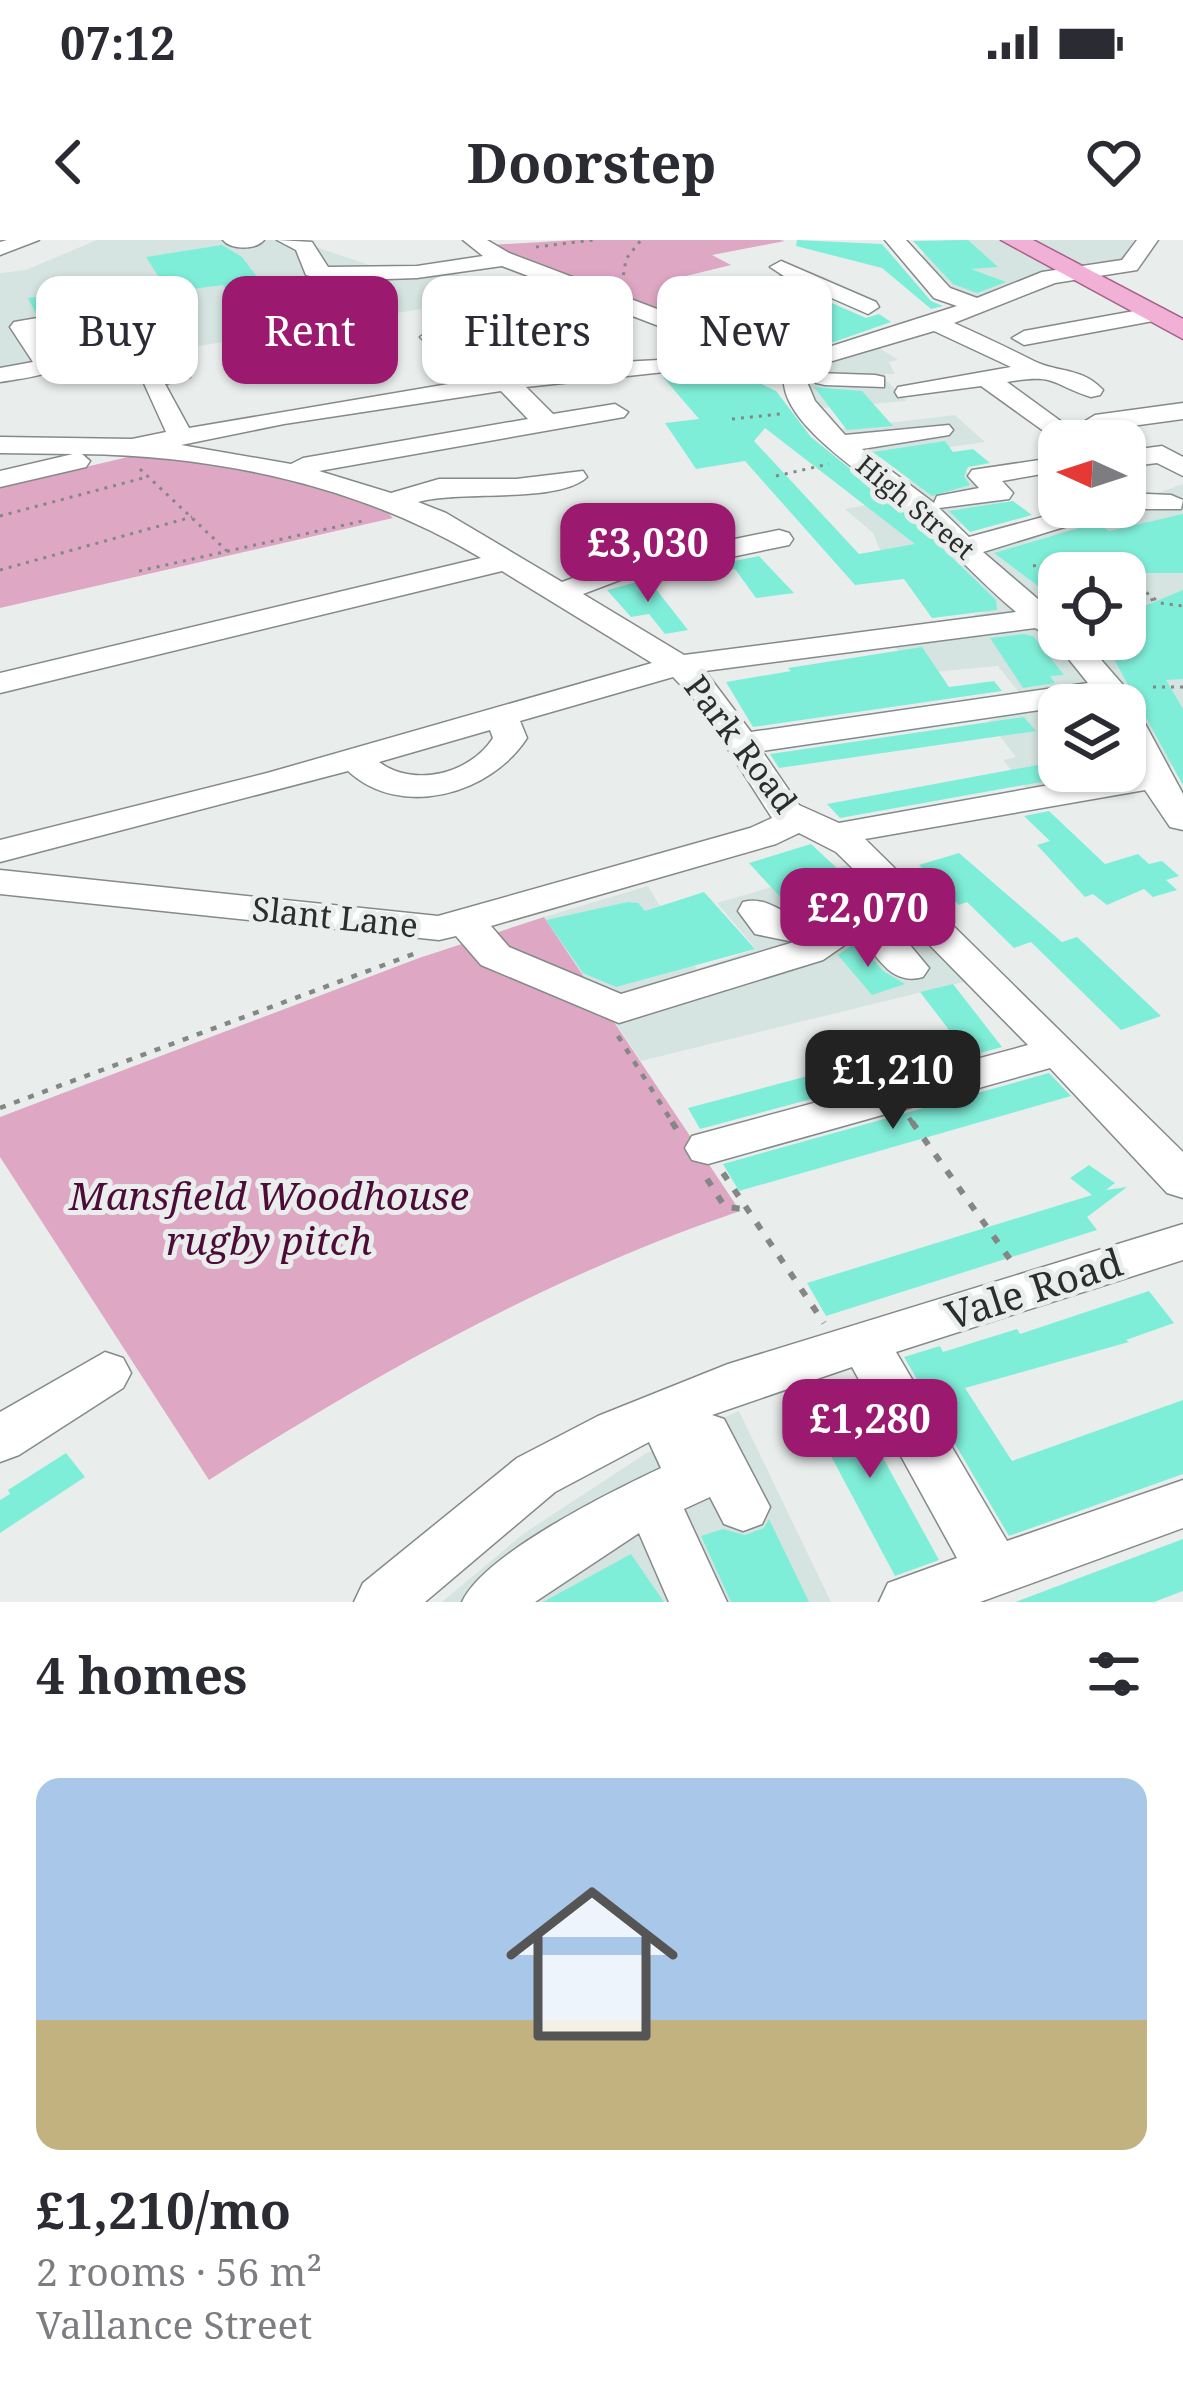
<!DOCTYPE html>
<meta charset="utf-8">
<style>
:root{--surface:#fff;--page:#f2f2f3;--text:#2b2b33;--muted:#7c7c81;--accent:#9b1a6f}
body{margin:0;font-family:"Noto Serif",serif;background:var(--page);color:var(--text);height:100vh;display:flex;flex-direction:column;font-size:45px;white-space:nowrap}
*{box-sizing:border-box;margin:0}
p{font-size:39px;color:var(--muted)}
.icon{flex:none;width:66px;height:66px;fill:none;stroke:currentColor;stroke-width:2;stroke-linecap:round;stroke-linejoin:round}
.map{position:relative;height:1362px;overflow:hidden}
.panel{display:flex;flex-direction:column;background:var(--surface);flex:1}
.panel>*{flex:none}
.guide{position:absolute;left:36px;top:36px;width:1113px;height:108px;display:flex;gap:24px}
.needle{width:78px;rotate:273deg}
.tools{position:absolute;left:1038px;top:180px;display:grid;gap:24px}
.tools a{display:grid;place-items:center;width:108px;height:108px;border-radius:24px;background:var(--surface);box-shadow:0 3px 9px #0004;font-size:60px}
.price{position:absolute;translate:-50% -102px;padding:0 27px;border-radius:24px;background:var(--accent);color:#fff;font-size:39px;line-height:78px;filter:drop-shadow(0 3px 6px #0008)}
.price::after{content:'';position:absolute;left:50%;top:72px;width:36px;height:27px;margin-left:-18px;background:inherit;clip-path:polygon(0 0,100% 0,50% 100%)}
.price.active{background:#222;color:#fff}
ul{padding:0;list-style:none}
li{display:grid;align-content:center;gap:24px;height:636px;padding:0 36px}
li span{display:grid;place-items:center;height:372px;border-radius:24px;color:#555}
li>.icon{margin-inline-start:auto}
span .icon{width:216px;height:216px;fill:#fffc;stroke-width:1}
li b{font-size:51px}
h2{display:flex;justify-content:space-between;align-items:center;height:144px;padding:0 36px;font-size:51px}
.pill{padding:0 42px;border-radius:24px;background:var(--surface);box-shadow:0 3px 9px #0004;font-size:42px;line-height:108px}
.pill.active{background:var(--accent);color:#fff}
.status{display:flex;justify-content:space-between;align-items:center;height:84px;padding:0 60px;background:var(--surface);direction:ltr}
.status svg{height:33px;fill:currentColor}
header{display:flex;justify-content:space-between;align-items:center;height:156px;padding:0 36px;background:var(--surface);font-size:54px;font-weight:700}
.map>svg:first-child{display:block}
.built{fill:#d5e4e0;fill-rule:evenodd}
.green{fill:#dea7c4}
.building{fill:#7feed8;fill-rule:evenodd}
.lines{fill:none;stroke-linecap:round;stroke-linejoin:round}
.minor-casing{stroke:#858a89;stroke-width:3}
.major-casing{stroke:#a66189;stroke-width:3}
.path-far2{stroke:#848786;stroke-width:3;stroke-dasharray:3 6;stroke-linecap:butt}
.path-far1{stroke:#848786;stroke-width:4.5;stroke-dasharray:6 9;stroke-linecap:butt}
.path{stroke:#848786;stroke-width:6;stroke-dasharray:8 12;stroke-linecap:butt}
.minor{fill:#fff;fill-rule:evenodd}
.major{fill:#f1b0d6;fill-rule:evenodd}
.labels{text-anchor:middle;stroke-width:10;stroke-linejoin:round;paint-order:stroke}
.far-street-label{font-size:27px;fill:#2c2e2d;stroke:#e9eeed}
.street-label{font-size:33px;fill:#2c2e2d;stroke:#e9eeed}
.near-park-label{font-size:39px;font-style:italic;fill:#4f0b38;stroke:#e9eeed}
.near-street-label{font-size:39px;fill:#2c2e2d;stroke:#e9eeed}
</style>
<div class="status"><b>07:12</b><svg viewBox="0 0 49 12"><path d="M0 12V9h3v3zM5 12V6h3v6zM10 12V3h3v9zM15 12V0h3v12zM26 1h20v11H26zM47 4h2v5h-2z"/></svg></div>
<header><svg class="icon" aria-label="back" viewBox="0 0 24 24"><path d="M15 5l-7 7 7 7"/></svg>Doorstep<svg class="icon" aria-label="heart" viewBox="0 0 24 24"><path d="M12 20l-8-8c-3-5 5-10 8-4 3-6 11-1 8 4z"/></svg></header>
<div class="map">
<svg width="1183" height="1362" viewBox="0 0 1183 1362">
<rect width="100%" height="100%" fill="#e9eeed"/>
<g class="built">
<polygon points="97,0 295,0 384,30 440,22 447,30 505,55 0,139 0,33 26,30"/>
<polygon points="944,0 1134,0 1123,18 1111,24 1028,37 1017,46 971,59 953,54 920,20 925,12 953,8"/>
<polygon points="878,107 898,120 889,122 895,134 885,134 885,139 907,161 823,168 816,162 808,144 813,135 836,118"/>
<polygon points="955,175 985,202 870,219 837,189"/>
<path d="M965,231L1004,262L956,272L975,282L955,285L983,310L1097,283L1111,270L1183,244V546L1172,526L1026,548L1003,520L1016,517L988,481L1032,469L998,426L912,434L895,406L986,396L973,375L992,370L880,310L873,293L845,269L871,264L861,254L908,245L904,241ZM1059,333H1125V399H1059ZM1059,465H1125V531H1059Z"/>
<polygon points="850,624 967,741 641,821 544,677 648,646 697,729 756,709 717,663"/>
<polygon points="739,1171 831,1362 442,1362 523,1294 645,1214"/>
</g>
<g class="green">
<polygon points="575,0 780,0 785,1 712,15 731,25 678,38 669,58 684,64 660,69 513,17 491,5"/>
<path d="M141,214C193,221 361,241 393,278L0,368V247Z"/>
<path d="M544,677L740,971C550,1036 378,1132 209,1240L0,917V877L419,718Z"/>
</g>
<g class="building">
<polygon points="797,0 882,4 931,61 943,66 931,69 882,28 796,6"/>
<polygon points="968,0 998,27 971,29 1006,42 977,53 953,44 913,1"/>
<polygon points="222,5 242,17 267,50 318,44 337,68 269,80 260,67 245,69 235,64 223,45 168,52 146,17"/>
<polygon points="150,41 171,73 157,76 169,95 151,97 155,104 131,108 84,105 67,75 56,71 36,74 28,58"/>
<polygon points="825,60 866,78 879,74 891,82 808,111 762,90 809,74 795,68"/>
<path d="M692,134L749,138L776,151L811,197L911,278L996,360L997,370L932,378L904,339L855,345L745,221L696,229L665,183L699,179L663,137ZM765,188L915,304L859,314L754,201Z"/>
<polygon points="814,147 862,151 893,186 847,190"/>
<polygon points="945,201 953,212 973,209 990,223 968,227 964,236 970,245 932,256 873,212"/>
<polygon points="1013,261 1032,275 970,292 949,271"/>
<polygon points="1183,274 1183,333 1059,333 1059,362 994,313 1097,283 1109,291"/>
<polygon points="721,285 729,296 662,309 649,296"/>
<polygon points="759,316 794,353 756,358 735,329 689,336 684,331"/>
<polygon points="648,339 688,390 665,394 649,374 631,377 607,350"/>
<polygon points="1183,350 1183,439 1166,440 1183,469 1183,545 1103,399 1125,399 1125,374"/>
<polygon points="1024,394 1033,396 1064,435 1050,436 1055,443 1023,448 990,398"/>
<polygon points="922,407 949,447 994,441 1002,451 753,487 726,442 791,431 788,428"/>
<polygon points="1024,477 1036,491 779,528 770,514"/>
<polygon points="1059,521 1059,531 1074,536 840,578 827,564"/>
<polygon points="1049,571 1105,624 1138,614 1149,624 1162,621 1179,636 1166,640 1177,650 1153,657 1144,649 1107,665 1093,654 1085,657 1037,605 1050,601 1024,576"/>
<polygon points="811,604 839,630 870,664 828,675 817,663 792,670 749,623"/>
<polygon points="959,613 1062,702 1077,697 1161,776 1121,790 1031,702 1014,708 967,662 959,665 919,625"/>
<polygon points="704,652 755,709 616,747 583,733 546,680 628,662 638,663 645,671"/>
<polygon points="858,701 883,731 905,744 872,755 838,715"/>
<polygon points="953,744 1002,807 969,816 920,752"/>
<polygon points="879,817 893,837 700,889 688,868"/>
<polygon points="1049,833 1071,856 739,951 723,924"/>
<polygon points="1089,925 1115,943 1106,950 1127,947 1087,977 1097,990 826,1076 807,1043 1092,955 1070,938"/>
<polygon points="1149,1051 1174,1083 1126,1100 1129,1102 965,1148 1012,1221 1183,1160 1183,1234 1009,1296 904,1117 940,1106 943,1112 1017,1089 1020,1094"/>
<polygon points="843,1145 939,1320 895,1336 800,1158"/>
<polygon points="66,1213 85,1237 0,1293 0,1260 10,1254 8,1250"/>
<polygon points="769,1279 809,1362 731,1362 701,1296 723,1289 745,1295 764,1288"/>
<polygon points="1183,1299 1183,1351 1154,1362 1015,1362"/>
<polygon points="631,1314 664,1362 543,1362"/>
</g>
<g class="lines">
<defs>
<g id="minor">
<polygon points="7,0 39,0 0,15 0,2"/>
<path d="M223,0H264C256,10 231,10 223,0Z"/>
<path d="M277,0L312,2L328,27L417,26L483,16L463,0H487L509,13L657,69L784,36L770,27L781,21L876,62L879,67L868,74L802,45L678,77L709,89L751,119L800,123L813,112L957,66L934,58L885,0H906L950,48L977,58L1042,32L1122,20L1137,0H1158L1137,30L1055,43L954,83C981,95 1008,108 1034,121C1058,133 1082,127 1103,150L1100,155L1091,157C1050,144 1057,133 1007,142L1088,201L1059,202L981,146L898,157L895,152L898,147L1011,127L934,91L829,122L817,133L875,135L884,137V147L825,145L816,143L815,134L807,142L815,161L845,195L949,185L953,190L949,195L862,209L934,263L937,256L979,248L968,236L972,230L1059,217V231L1002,241L1013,253L1009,259L939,268L969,297L1079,267H1125V253L1171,255L1183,260L1181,269H1123L983,312L1059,377V399H1083L1123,445L1136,465L1132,470L1142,478L1183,554V590L1170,587L1145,550L865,599L1183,912V958L1167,953L1050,828L708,924L692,920L685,908L692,896L1028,805L907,682L894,686L929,728L923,737C891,746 878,717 859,695L823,720L619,783L481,725L456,696L439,700L0,654V630L438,676L750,588L772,578L699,464L673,437L520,481L527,498C491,554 401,580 348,531L0,622V600L267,533L652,423L502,331L0,453V433L481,318C361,246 221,216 82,214L90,221L86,227L0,247V231L73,214L0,213V197L132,199L166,192L142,139L145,134L190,127V137L165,144L189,188L466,141L420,97L432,90L491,137L582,124L717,117L693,99L593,61L569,70V83H553L545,67L573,53L502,26L417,38L327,41L306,35L296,10ZM692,129L784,136C778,186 881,244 914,275C949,307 980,342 1016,372L684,415L583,354L620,340L789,305L793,299L789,293L779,290L612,324L562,342L446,273L418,262C459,250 559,264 587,237L583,231L516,239H439L391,253L319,231L624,177L628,172L615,164L553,174L526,147ZM501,151L528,179L303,218L291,224L181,205L284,184ZM1035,388L1051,397L1088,443L751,492L705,431ZM1100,461L1125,465V514L1133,530L839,583L799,565L762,511ZM490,490L493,498C470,534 414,548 379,522ZM799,593L836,612L888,663C865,669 836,682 813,681C784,679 771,655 743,662L738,671L755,694L794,702L621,754L509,707L491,686L776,604Z"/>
<polygon points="1156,67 1164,69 1164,79 1024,105 1012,98 1024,91"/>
<path d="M55,75L63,77L83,111C61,135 31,137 0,142V128L33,122L10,87L14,82ZM48,90L58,109L51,113L37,92Z"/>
<polygon points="1183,163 1183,179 1095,191 1082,183 1095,175"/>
<polygon points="1162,206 1183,217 1183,236 1157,223 1125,227 1125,211"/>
<path d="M1183,984V1020L896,1112L1007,1301L1183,1240V1288L980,1362H879L888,1343L957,1318L852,1127L712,1175L724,1179L770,1267L762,1284L743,1291L724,1284L710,1257L684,1269L727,1362H669L639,1293L535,1362H462C484,1314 612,1251 661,1228L649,1202L555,1252L425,1362H354L363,1343L517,1218L598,1176L728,1124Z"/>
<polygon points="105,1112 123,1118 131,1133 123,1148 19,1215 0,1222 0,1172"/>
</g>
<polygon id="major" points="1001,0 1033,0 1183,79 1183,99"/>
</defs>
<use href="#minor" class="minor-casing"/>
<use href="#major" class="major-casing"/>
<g class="path-far2">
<polyline points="536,7 593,0"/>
<polyline points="622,44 626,19 641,0"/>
<polyline points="732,179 780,174"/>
<polyline points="140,229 227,311"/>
<polyline points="776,236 829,224"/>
<polyline points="0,276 147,237"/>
<polyline points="1033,326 1078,316 1102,319"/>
<polyline points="0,330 192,277"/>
<polyline points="1117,330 1121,333"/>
<polyline points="139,331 367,280"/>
<polyline points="1125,336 1160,363 1183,366"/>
<polyline points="1125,369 1154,359"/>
<polyline points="1153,447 1183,447"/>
</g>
<g class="path-far1">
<polyline points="618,796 674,885"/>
<polyline points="0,868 416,713"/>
<polyline points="909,878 914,885"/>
</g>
<g class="path">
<polyline points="672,882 679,893"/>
<polyline points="912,882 1014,1025"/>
<polyline points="723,933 824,1083"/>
<polyline points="707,939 725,967 746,969"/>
</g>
<use href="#minor" class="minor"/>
<use href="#major" class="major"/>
</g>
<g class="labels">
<g class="far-street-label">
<text transform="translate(915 268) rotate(40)" y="9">High Street</text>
</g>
<g class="street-label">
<text transform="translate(741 504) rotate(53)" y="12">Park Road</text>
<text transform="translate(335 677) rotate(6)" y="12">Slant Lane</text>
</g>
<g class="near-park-label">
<text x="269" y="970">Mansfield Woodhouse<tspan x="269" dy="45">rugby pitch</tspan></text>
</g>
<g class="near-street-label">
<text transform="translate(1034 1049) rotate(-18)" y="14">Vale Road</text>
</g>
</g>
</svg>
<div class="tools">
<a><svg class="needle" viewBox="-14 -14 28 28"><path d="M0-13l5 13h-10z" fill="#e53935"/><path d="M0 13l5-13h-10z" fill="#7c7c81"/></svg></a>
<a><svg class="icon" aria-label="locate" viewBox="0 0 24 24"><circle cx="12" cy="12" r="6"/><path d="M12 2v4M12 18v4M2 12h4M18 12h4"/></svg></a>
<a><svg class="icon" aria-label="layers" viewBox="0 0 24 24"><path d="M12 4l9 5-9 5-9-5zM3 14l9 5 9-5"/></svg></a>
</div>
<b class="price" style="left:648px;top:365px">£3,030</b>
<b class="price" style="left:868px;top:730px">£2,070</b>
<b class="price active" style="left:893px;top:892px">£1,210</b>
<b class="price" style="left:870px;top:1241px">£1,280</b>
<div class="guide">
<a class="pill">Buy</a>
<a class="pill active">Rent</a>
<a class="pill">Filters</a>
<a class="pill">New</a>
</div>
</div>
<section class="panel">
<h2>4 homes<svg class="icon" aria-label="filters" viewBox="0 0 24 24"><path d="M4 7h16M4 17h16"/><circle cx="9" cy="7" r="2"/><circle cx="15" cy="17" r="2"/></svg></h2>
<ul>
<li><span style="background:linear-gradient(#a9c7e8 65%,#c2b280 0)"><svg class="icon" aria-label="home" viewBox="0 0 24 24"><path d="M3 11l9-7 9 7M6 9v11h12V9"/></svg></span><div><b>£1,210/mo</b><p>2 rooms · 56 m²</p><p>Vallance Street</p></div></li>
</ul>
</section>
